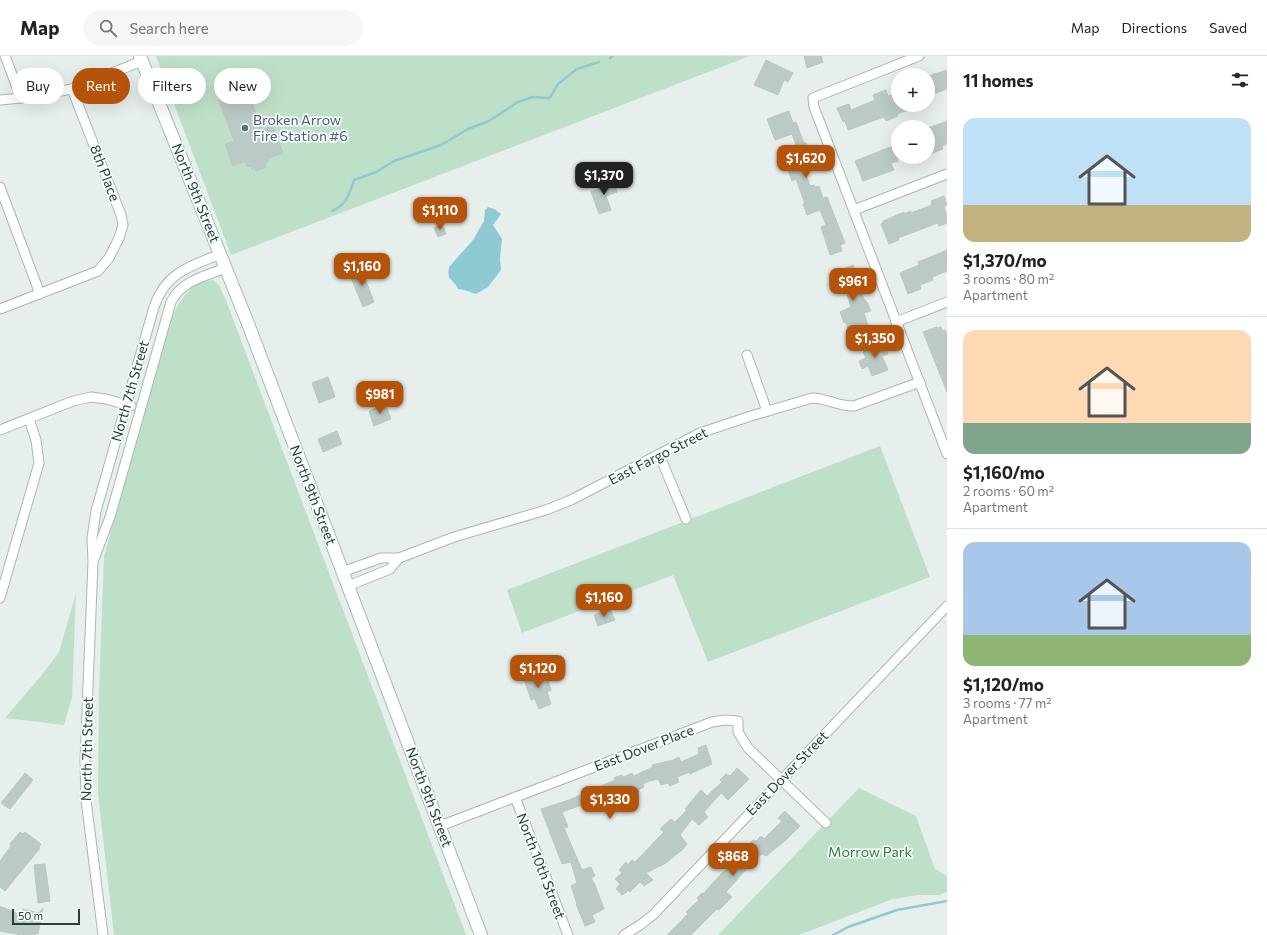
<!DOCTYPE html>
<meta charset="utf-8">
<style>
:root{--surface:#fff;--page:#f6f6f6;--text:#222;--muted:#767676;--line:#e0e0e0;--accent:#b45309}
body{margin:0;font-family:Commissioner,sans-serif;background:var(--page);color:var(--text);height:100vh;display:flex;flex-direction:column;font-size:15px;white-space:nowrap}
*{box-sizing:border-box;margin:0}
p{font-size:13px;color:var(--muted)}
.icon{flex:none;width:22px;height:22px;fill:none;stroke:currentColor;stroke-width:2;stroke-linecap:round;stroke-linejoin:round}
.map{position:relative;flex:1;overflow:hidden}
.details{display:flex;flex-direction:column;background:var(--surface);width:320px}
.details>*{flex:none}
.banner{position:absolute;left:12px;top:12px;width:380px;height:36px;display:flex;gap:8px}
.fabs{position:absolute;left:891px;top:12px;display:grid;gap:8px}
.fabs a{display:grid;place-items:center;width:44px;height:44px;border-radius:50%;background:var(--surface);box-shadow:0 4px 16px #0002;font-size:20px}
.scale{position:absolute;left:12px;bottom:10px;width:68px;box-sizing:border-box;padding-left:4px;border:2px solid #24423a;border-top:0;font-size:11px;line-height:14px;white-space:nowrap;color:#24423a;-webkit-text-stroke:3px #f7fbf9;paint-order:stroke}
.price{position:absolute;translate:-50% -34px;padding:0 9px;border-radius:8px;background:var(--accent);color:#fff;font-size:13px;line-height:26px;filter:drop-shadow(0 1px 2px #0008)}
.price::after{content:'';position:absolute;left:50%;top:24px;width:12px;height:9px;margin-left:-6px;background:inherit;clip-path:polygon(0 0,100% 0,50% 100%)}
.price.selected{background:#222;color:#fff}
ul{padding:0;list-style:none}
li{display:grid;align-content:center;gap:8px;height:212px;padding:0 16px}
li+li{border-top:1px solid var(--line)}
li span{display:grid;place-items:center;height:124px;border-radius:12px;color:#555}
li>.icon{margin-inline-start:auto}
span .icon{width:72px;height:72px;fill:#fffc;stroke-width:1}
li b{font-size:17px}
h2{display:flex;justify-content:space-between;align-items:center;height:48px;padding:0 16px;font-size:17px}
.tag{padding:0 14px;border-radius:18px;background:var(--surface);box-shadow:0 4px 16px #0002;font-size:14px;line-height:36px}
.tag.selected{background:var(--accent);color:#fff}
header{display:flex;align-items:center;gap:24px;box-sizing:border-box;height:56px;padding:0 20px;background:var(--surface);border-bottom:1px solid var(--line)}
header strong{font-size:19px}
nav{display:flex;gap:22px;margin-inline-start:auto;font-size:14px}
.search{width:280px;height:36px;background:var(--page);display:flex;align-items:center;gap:10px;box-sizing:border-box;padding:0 14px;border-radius:22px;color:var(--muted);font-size:15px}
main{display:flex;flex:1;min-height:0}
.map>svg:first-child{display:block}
.green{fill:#bfe0c8}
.water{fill:#8ec9d4}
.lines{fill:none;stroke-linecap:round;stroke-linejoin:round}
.stream{stroke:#8ec9d4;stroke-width:2.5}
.building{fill:#bbcac4;stroke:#b8c9c2}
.street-casing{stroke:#a8b8b2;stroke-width:11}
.secondary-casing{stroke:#a4bbb3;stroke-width:14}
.street{stroke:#fff;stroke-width:9}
.secondary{stroke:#fff;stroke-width:12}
.service-dot{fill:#5c6f8a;stroke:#f7fbf9;stroke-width:1.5}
.labels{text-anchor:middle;stroke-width:3.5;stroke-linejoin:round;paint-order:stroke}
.service-label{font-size:14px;fill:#4e5e75;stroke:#f7fbf9;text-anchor:start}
.street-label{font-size:14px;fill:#24423a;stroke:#f7fbf9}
.park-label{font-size:14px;fill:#2d7a4b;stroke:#f7fbf9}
</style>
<header>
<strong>Map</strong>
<div class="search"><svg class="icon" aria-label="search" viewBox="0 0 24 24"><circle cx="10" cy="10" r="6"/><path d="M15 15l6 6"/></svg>Search here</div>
<nav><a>Map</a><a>Directions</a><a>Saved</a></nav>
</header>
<main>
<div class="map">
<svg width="947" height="879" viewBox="0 0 947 879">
<rect width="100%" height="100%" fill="#e6efeb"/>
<g class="green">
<polygon points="156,0 750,0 231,199"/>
<path d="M213,224L219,229L225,242L466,879H114L98,738L99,633L104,500L173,258C184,240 189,227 213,224Z"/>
<polygon points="880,390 930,521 708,606 673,519 522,577 507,534"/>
<polygon points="76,537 72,641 64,669 5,662 41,620 59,596"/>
<polygon points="859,732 916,760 935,813 947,820 947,836 939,839 917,839 893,843 799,879 718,879"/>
</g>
<path class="water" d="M488,151L494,153L501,158L493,169L502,183L500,203L501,214L488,231L476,238C471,236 462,233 458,233C454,223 446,225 449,211L473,184L484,165L485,154Z"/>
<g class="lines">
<g class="stream">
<polyline points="610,2 613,0"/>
<path d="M332,155C347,148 349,139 354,124L376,116L394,105L441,89L468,73L489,65L518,46L533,41L550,42L558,28L577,13L599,6"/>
<polyline points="833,879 848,871 897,854 947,845"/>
</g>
</g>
<g class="building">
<polygon points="804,0 821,0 823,6 807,12"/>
<polygon points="766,4 793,17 788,26 784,24 778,39 754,29"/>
<polygon points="947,14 947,33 928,40 928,20"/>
<polygon points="244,26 262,74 272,70 283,97 267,103 268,106 265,108 266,111 256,115 255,112 252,113 251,110 247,111 245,105 233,110 225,88 234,85 216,36"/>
<polygon points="886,34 888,40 898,37 898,49 919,50 897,58 898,60 886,65 884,61 848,74 845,65 843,66 837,52 849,48 851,54 875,44 873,39"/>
<polygon points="789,55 793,67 796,66 804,87 805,86 808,90 811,99 804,102 809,114 805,116 810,130 814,129 815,131 819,130 823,142 827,141 845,187 840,189 842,195 830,199 821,171 826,169 820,154 807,159 803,148 805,148 796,123 792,125 787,110 784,111 779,99 797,92 792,78 775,84 767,63"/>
<polygon points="947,65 947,88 942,90 943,93 928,99 928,72"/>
<polygon points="898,88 898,105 891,107 894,114 863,125 855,105"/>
<polygon points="613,124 617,136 606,140 611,154 599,158 591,136 599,133 597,129"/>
<polygon points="944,140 947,149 944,151 947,160 947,167 939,170 938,167 898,182 899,184 889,188 881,168 883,167 883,165 904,156 904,158 911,155 911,157 932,149 931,145"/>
<polygon points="442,168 446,178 438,181 434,172"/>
<polygon points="947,194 947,215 932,221 933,224 920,229 921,233 908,238 900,217 919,209 918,206"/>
<polygon points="853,209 861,227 858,229 864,243 867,246 871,255 864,257 868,270 865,271 867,275 851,281 846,266 844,267 840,256 851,251 846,235 842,236 835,218 844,215 843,213"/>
<polygon points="363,211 366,219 364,220 374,246 363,251 349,217"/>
<polygon points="937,271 938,272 941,271 942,275 945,274 947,278 947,336 923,276"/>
<polygon points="881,285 883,289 884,288 888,298 882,300 888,314 872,320 868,310 862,313 859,305 866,302 863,296 874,292 873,288"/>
<polygon points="328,321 335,341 319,347 312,327"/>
<polygon points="383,349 386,350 391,363 374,370 369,355"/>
<polygon points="337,375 342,388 323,396 318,383"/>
<polygon points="610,553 615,564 598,570 594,559"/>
<polygon points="538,614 544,627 548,625 551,634 547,636 551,648 539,653 535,643 531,644 523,620"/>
<polygon points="706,689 712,708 690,718 690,716 677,721 679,726 670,730 668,727 661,729 658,723 649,725 643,728 644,731 639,733 639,736 632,739 632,742 623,745 621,739 585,753 584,748 562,756 568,771 564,772 582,814 591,811 595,820 591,822 595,829 604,853 592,859 595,866 585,870 576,848 577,848 571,830 577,827 571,806 562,808 541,753 569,744 615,724 614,722 621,719 624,721 632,717 634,720 653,711 652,709 673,704 679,701 681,706 699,698 698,692"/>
<polygon points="737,712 749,723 728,744 721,737 704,756 708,761 699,769 692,763 680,779 687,788 682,794 666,807 646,817 653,824 644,830 640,826 630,836 629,834 622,839 616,833 620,828 615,823 622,817 619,814 626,806 628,809 632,804 635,806 664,776 660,773 671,763 675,766 687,754 685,753 701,734 707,740 722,726 720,724 726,718 730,720"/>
<polygon points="25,717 33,724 10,753 1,747"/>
<polygon points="785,755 800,770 786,784 766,800 762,798 748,809 749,810 726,836 732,841 719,854 717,853 691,879 667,879 688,858 686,856 699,844 697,842 702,837 703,838 722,817 729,812 747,794 745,792 753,784 756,785 761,780 764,783 782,765 778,762"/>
<polygon points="20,776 23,778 25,776 41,788 39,791 40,792 5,835 0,831 0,805 11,790 10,788"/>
<polygon points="45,808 50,845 38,847 34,809"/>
<polygon points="0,850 34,865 35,863 22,853 39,857 43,852 38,878 36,877 35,879 22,879 0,875"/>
</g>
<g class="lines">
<defs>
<g id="street">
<polyline points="5,0 21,42"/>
<polyline points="919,0 813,42 814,51 947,398"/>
<polyline points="0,44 21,42 72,33 142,5"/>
<polyline points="0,131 40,238"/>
<polyline points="854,154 947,118"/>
<polyline points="0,253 98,215 109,202 119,182 123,169 121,159 72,33"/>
<polyline points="896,266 947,246"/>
<polyline points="747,299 767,355"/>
<polyline points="0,374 73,345 91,341 106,343 131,350"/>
<polyline points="659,398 686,463"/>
<path d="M94,503L110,461L171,246C181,225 205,220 226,212"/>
<path d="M342,516L381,502H399L454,481L546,454L571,444L700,377L751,360L812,342C827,342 839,351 854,350L920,326"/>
<polyline points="348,530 390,513 399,502"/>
<polyline points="0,542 39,407 36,384 29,363"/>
<polyline points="515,741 568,879"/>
<polyline points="440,770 712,666 725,664 738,665 738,676 748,692 826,767"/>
<path d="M103,879L86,744L85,705L93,506L92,482L96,455L154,251C165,217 190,210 221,198"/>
<polyline points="624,879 640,869 653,859 947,550"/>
</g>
<polyline id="secondary" points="140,0 247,265 481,879"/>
</defs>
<use href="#street" class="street-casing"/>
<use href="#secondary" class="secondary-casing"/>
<use href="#street" class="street"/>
<use href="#secondary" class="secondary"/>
</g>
<circle class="service-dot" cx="245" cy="72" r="4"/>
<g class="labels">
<g class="service-label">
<text x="253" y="69">Broken Arrow<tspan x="253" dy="16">Fire Station #6</tspan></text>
</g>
<g class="street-label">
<text transform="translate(105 117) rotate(69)" y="5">8th Place</text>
<text transform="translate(196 137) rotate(68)" y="5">North 9th Street</text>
<text transform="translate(130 335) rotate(-74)" y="5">North 7th Street</text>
<text transform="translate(658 400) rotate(-27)" y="5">East Fargo Street</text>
<text transform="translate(313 439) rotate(69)" y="5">North 9th Street</text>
<text transform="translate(644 692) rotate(-21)" y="5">East Dover Place</text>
<text transform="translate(87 693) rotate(-89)" y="5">North 7th Street</text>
<text transform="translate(787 717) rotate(-46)" y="5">East Dover Street</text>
<text transform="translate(429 741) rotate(69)" y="5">North 9th Street</text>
<text transform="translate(541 810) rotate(69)" y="5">North 10th Street</text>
</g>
<g class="park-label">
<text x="870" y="801">Morrow Park</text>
</g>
</g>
</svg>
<div class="fabs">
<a>+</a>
<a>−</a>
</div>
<div class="scale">50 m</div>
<b class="price" style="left:806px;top:123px">$1,620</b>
<b class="price selected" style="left:604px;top:140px">$1,370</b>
<b class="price" style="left:440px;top:175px">$1,110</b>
<b class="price" style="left:362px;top:231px">$1,160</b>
<b class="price" style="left:853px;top:246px">$961</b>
<b class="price" style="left:875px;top:303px">$1,350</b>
<b class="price" style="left:380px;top:359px">$981</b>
<b class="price" style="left:604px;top:562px">$1,160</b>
<b class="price" style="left:538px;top:633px">$1,120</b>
<b class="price" style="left:610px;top:764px">$1,330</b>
<b class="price" style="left:733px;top:821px">$868</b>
<div class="banner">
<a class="tag">Buy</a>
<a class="tag selected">Rent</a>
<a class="tag">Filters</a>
<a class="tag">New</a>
</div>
</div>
<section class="details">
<h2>11 homes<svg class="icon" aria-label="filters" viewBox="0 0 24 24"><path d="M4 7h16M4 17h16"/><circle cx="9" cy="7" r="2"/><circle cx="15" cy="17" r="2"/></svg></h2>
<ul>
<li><span style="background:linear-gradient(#bfe0f5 70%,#c2b280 0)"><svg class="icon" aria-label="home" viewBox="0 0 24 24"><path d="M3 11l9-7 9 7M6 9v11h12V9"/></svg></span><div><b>$1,370/mo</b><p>3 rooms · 80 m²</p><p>Apartment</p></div></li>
<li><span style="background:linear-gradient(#ffd9b3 75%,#7fa58c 0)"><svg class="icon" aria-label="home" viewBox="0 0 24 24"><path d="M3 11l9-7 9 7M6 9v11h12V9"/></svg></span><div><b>$1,160/mo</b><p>2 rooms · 60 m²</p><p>Apartment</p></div></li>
<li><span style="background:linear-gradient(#a9c7e8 75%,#8fb573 0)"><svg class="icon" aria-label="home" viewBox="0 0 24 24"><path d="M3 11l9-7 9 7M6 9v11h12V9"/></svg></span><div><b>$1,120/mo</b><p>3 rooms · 77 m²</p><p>Apartment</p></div></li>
</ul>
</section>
</main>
